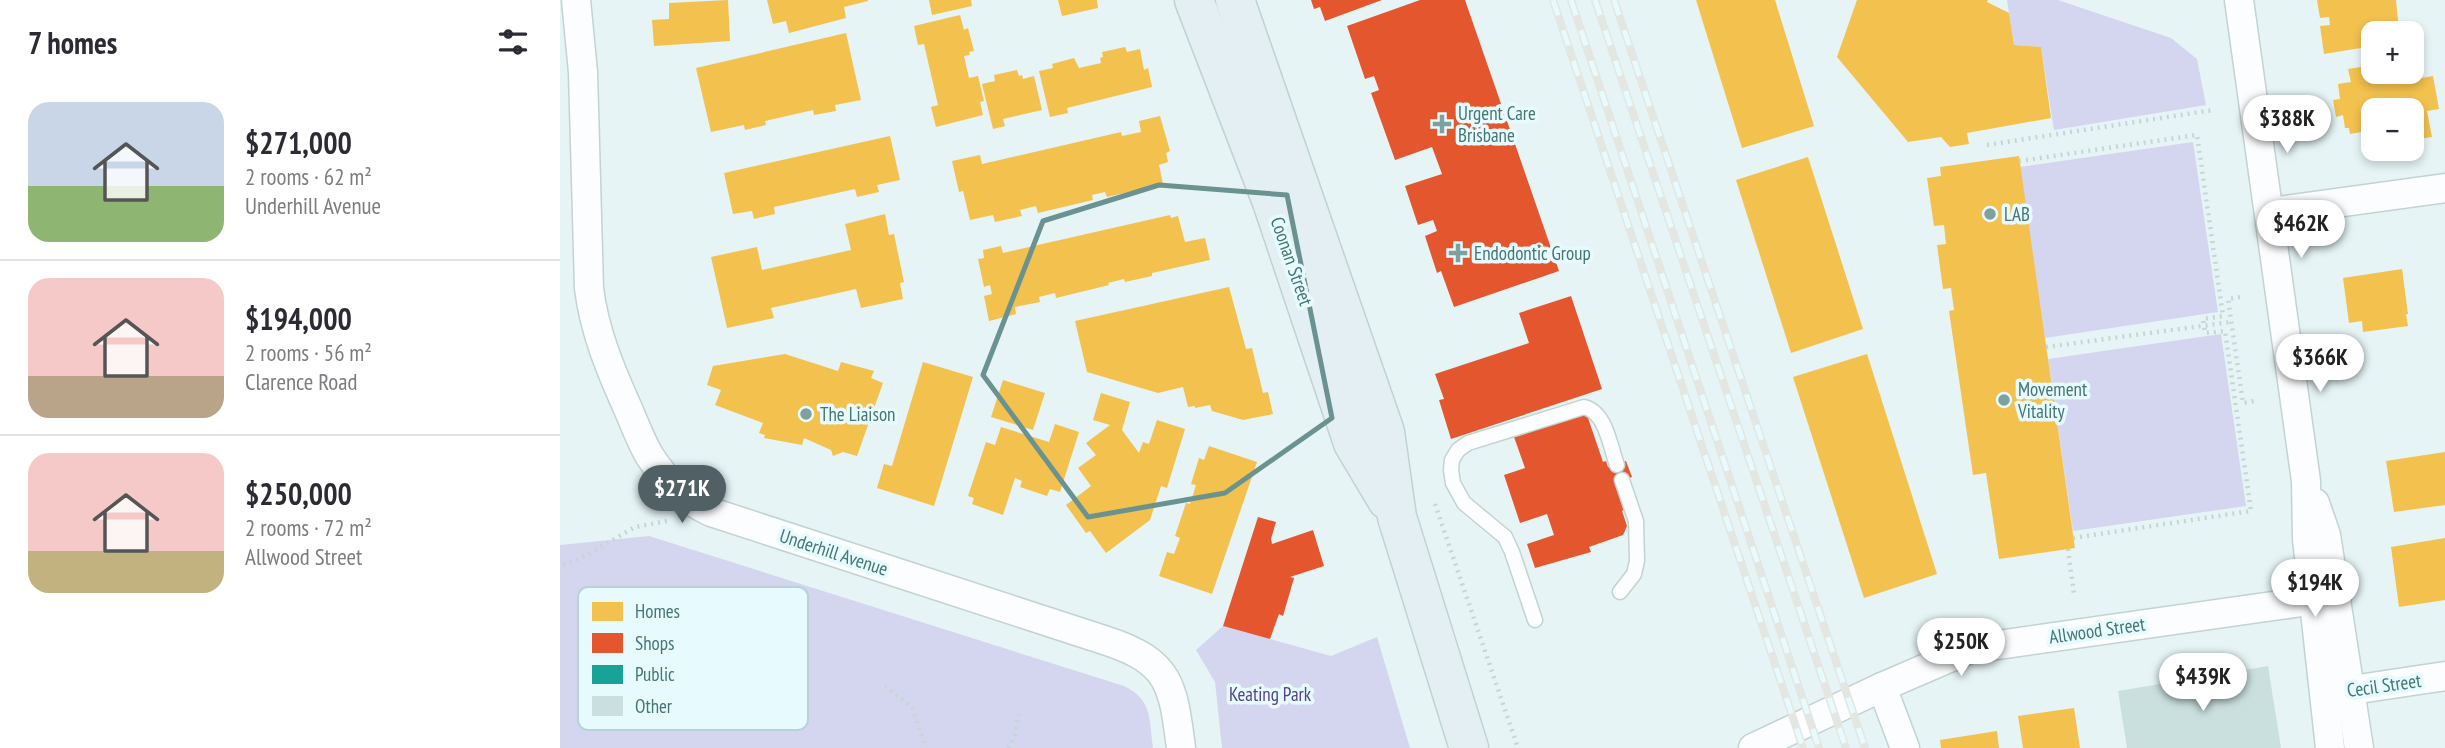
<!DOCTYPE html>
<meta charset="utf-8">
<style>
:root{--surface:#fff;--page:#f7f7f7;--text:#2b2b33;--muted:#7c7c81;--line:#e1e1e2;--accent:#506064}
body{margin:0;font-family:"PT Sans Narrow",sans-serif;background:var(--page);color:var(--text);height:100vh;display:flex;flex-direction:column;font-size:26px;white-space:nowrap}
*{box-sizing:border-box;margin:0}
p{font-size:23px;color:var(--muted)}
.icon{flex:none;width:38px;height:38px;fill:none;stroke:currentColor;stroke-width:2;stroke-linecap:round;stroke-linejoin:round}
.map{position:relative;flex:1;overflow:hidden}
.panel{display:flex;flex-direction:column;background:var(--surface);width:560px}
.panel>*{flex:none}
.buttons{position:absolute;left:1801px;top:21px;display:grid;gap:14px}
.buttons a{display:grid;place-items:center;width:63px;height:63px;border-radius:14px;background:var(--surface);box-shadow:0 4px 10px #0003;font-size:35px}
.price{position:absolute;translate:-50% -60px;padding:0 16px;border-radius:24px;background:#fff;color:#222;font-size:23px;line-height:46px;filter:drop-shadow(0 2px 4px #0008)}
.price::after{content:'';position:absolute;left:50%;top:42px;width:21px;height:16px;margin-left:-10px;background:inherit;clip-path:polygon(0 0,100% 0,50% 100%)}
.price.selected{background:var(--accent);color:#fff}
ul{padding:0;list-style:none}
li{display:flex;align-items:center;gap:21px;height:175px;padding:0 28px}
li+li{border-top:2px solid var(--line)}
li span{display:grid;place-items:center;flex:none;width:196px;height:140px;border-radius:21px;color:#555}
li>.icon{margin-inline-start:auto}
span .icon{width:84px;height:84px;fill:#fffc;stroke-width:1}
li b{font-size:30px}
h2{display:flex;justify-content:space-between;align-items:center;height:84px;padding:0 28px;font-size:30px}
main{display:flex;flex:1;min-height:0}
.map>svg:first-child{display:block}
.green{fill:#d4d6f0}
.homes{fill:#f2c14e}
.shops{fill:#e4572e}
.building{fill:#cae0df}
.lines{fill:none;stroke-linecap:round;stroke-linejoin:round}
.service-casing{stroke:#c3d2d2;stroke-width:17}
.minor-casing{stroke:#c3d2d2;stroke-width:31}
.primary-casing{stroke:#c0d2d2;stroke-width:41}
.path{stroke:#c5d6d4;stroke-width:4.5;stroke-dasharray:2 5;stroke-linecap:butt}
.service{stroke:#fbfdfe;stroke-width:14}
.minor{stroke:#fbfdfe;stroke-width:28}
.primary{stroke:#e3eff2;stroke-width:38}
.rail-casing{stroke:#e3e6e1;stroke-width:8}
.rail{stroke:#e7fbff;stroke-width:5;stroke-dasharray:16;stroke-linecap:butt}
.marked{fill:none;stroke:#6a9290;stroke-width:5;stroke-linejoin:round}
.poi-dot{fill:#7ea1a0;stroke:#e7fbff;stroke-width:2.5}
.labels{text-anchor:middle;stroke-width:7;stroke-linejoin:round;paint-order:stroke}
.poi-label{font-size:19px;fill:#467572;stroke:#e7fbff;text-anchor:start}
.street-label{font-size:19px;fill:#467572;stroke:#e7fbff}
.park-label{font-size:19px;fill:#564288;stroke:#e7fbff}
.key{fill:#e7fbff;stroke:#b7d3d5;stroke-width:2}
.key-label{font-size:19px;fill:#467572}
</style>
<main>
<section class="panel">
<h2>7 homes<svg class="icon" aria-label="filters" viewBox="0 0 24 24"><path d="M4 7h16M4 17h16"/><circle cx="9" cy="7" r="2"/><circle cx="15" cy="17" r="2"/></svg></h2>
<ul>
<li><span style="background:linear-gradient(#c9d6e8 60%,#8fb573 0)"><svg class="icon" aria-label="home" viewBox="0 0 24 24"><path d="M3 11l9-7 9 7M6 9v11h12V9"/></svg></span><div><b>$271,000</b><p>2 rooms · 62 m²</p><p>Underhill Avenue</p></div></li>
<li><span style="background:linear-gradient(#f6c9c9 70%,#b9a48a 0)"><svg class="icon" aria-label="home" viewBox="0 0 24 24"><path d="M3 11l9-7 9 7M6 9v11h12V9"/></svg></span><div><b>$194,000</b><p>2 rooms · 56 m²</p><p>Clarence Road</p></div></li>
<li><span style="background:linear-gradient(#f6c9c9 70%,#c2b280 0)"><svg class="icon" aria-label="home" viewBox="0 0 24 24"><path d="M3 11l9-7 9 7M6 9v11h12V9"/></svg></span><div><b>$250,000</b><p>2 rooms · 72 m²</p><p>Allwood Street</p></div></li>
</ul>
</section>
<div class="map">
<svg width="1885" height="748" viewBox="0 0 1885 748">
<rect width="100%" height="100%" fill="#e6f4f6"/>
<g class="green">
<polygon points="1447,0 1498,0 1611,38 1637,59 1646,105 1494,130 1481,47 1454,45"/>
<polygon points="1633,142 1658,312 1485,338 1460,167"/>
<polygon points="1661,334 1686,506 1513,531 1488,359"/>
<path d="M89,536L564,686C593,700 589,720 593,748H0V545Z"/>
<polygon points="663,626 771,656 817,637 850,748 662,748 655,682 636,650"/>
</g>
<g class="homes">
<polygon points="168,0 170,41 94,46 92,20 109,19 109,3"/>
<polygon points="207,0 308,0 308,1 284,7 286,18 229,33 226,21 213,24"/>
<polygon points="369,0 411,0 412,6 372,15"/>
<polygon points="498,0 537,0 538,8 502,16"/>
<polygon points="1136,0 1215,0 1254,126 1182,148"/>
<polygon points="1297,0 1428,0 1427,2 1449,13 1454,45 1481,47 1491,118 1407,133 1409,144 1390,147 1381,137 1348,142 1277,57"/>
<polygon points="1757,0 1836,0 1839,30 1813,33 1813,46 1764,54 1760,26 1770,25 1769,17 1760,18"/>
<polygon points="400,15 404,30 408,28 414,51 409,52 410,55 404,56 409,78 418,76 424,101 420,102 423,115 376,127 371,107 378,105 364,44 358,45 354,26"/>
<polygon points="286,33 301,100 275,105 276,111 254,115 253,110 205,121 206,125 185,130 184,125 151,132 136,68"/>
<polygon points="565,47 567,52 580,49 584,70 588,68 592,87 507,108 508,113 490,117 479,71 493,68 492,64 514,58 519,68 541,63 540,58 543,57 542,52"/>
<polygon points="1813,65 1813,72 1850,72 1851,80 1873,76 1879,109 1867,111 1872,137 1852,140 1852,110 1813,110 1813,130 1790,134 1789,128 1785,128 1783,115 1776,117 1773,100 1780,99 1778,84 1791,82 1788,69"/>
<polygon points="457,70 459,76 462,75 463,79 474,76 482,110 443,119 445,126 433,129 422,84 435,81 434,75"/>
<polygon points="600,116 610,151 606,153 608,162 599,165 603,184 547,197 545,192 532,195 533,200 478,213 476,206 460,210 462,216 435,222 433,215 410,220 403,191 399,192 392,161 420,155 422,164 561,132 562,136 581,132 579,121"/>
<polygon points="330,136 340,180 317,185 319,192 297,197 295,189 214,207 215,214 194,219 192,211 173,214 164,173"/>
<polygon points="1459,156 1515,548 1439,559 1426,473 1413,475 1389,311 1394,310 1391,288 1383,289 1377,245 1386,244 1384,225 1374,226 1367,178 1381,176 1380,167"/>
<polygon points="1248,157 1303,329 1231,353 1176,180"/>
<polygon points="325,214 329,235 334,234 344,282 340,283 343,299 301,308 296,289 211,308 214,318 167,328 151,257 197,247 202,270 291,250 285,224"/>
<polygon points="610,215 611,218 618,216 625,242 645,238 650,260 592,273 592,276 565,282 564,279 548,283 549,285 496,298 495,293 479,297 480,302 455,307 456,314 429,321 424,296 432,294 430,285 424,287 418,259 424,258 423,250 441,246 443,253"/>
<polygon points="1842,269 1848,314 1846,314 1848,326 1803,332 1802,321 1789,323 1783,278"/>
<polygon points="669,287 686,349 692,348 703,393 708,392 713,414 683,420 652,411 650,405 635,408 635,406 628,407 623,387 598,393 527,372 515,321"/>
<polygon points="225,354 278,371 281,362 314,371 311,378 323,383 297,456 283,452 273,456 271,450 244,438 242,445 204,438 205,435 199,433 203,423 155,405 161,390 147,385 153,366"/>
<polygon points="1307,354 1377,574 1304,598 1233,377"/>
<polygon points="363,362 413,377 374,506 317,488 324,464 332,466"/>
<polygon points="443,380 485,393 473,430 431,417"/>
<polygon points="541,393 570,402 562,430 579,453 583,442 589,444 597,420 625,429 607,488 601,486 590,520 546,553 530,531 526,533 506,505 531,486 518,468 536,455 526,443 550,425 533,420"/>
<polygon points="495,424 519,432 500,492 490,489 487,496 460,487 462,481 455,478 443,515 412,504 414,498 408,496 426,442 435,445 441,427 489,442"/>
<polygon points="649,446 697,462 652,594 599,576 607,552 614,554 620,538 615,536 626,503 630,504 636,485 631,484 639,458 644,460"/>
<polygon points="1885,452 1885,505 1834,512 1826,461"/>
<polygon points="1885,538 1885,600 1839,607 1831,547"/>
<polygon points="1514,708 1520,748 1463,748 1458,716"/>
<polygon points="1437,731 1439,748 1381,748 1380,740"/>
</g>
<g class="shops">
<polygon points="751,0 822,0 765,21 760,7 754,9"/>
<polygon points="860,0 905,0 999,271 894,307 881,271 877,273 865,236 877,231 873,220 858,225 845,186 882,174 872,147 835,160 811,93 819,90 814,76 805,79 787,26"/>
<polygon points="1011,296 1042,389 891,439 879,400 884,399 875,374 969,343 959,313"/>
<polygon points="1026,412 1043,462 1046,461 1048,467 1066,461 1072,477 1062,480 1065,509 1062,511 1067,526 1063,535 1029,547 1031,552 975,568 967,544 994,535 987,514 960,523 944,475 965,468 954,437"/>
<polygon points="698,517 716,522 711,539 712,544 753,530 764,566 730,577 734,578 723,616 719,614 710,639 663,626"/>
</g>
<polygon class="building" points="1708,666 1721,748 1567,748 1558,691"/>
<g class="lines">
<defs>
<g id="service">
<polyline points="1060,592 1074,574 1077,561 1076,521 1062,480"/>
<path d="M975,620L952,552L945,537L904,503L893,483L891,470L892,460L898,450L908,443L1024,407C1046,412 1050,446 1057,465"/>
</g>
<g id="minor">
<path d="M16,0L23,72L29,288C34,331 51,371 69,411C75,425 81,441 89,455C104,479 125,500 151,512L547,641C611,662 613,686 621,748"/>
<polyline points="1679,0 1746,481 1747,539 1770,748"/>
<polyline points="1710,212 1885,188"/>
<polyline points="1755,503 1766,535 1799,748"/>
<polyline points="1322,687 1345,748"/>
<polyline points="1772,693 1885,676"/>
<polyline points="1193,748 1322,687 1410,649 1777,597"/>
</g>
<g id="primary">
<polyline points="634,0 712,202 793,443 827,500"/>
<polyline points="675,0 825,432 837,517 909,748"/>
</g>
</defs>
<use href="#service" class="service-casing"/>
<use href="#minor" class="minor-casing"/>
<use href="#primary" class="primary-casing"/>
<g class="path">
<polyline points="1427,145 1653,110"/>
<polyline points="1459,161 1637,135 1663,316 1643,319 1645,333 1665,331 1691,511 1513,538"/>
<polyline points="1680,297 1668,299 1683,403 1695,401"/>
<polyline points="1486,347 1671,322"/>
<polyline points="1760,364 1773,363"/>
<polyline points="875,504 958,748"/>
<polyline points="1508,549 1514,594"/>
<polyline points="3,565 25,556 75,527 107,521"/>
<polyline points="325,686 352,707 366,748"/>
<polyline points="448,748 454,739 459,714"/>
</g>
<use href="#service" class="service"/>
<use href="#minor" class="minor"/>
<use href="#primary" class="primary"/>
<defs>
<g id="rail">
<polyline points="993,0 1243,748"/>
<polyline points="1011,0 1259,748"/>
<polyline points="1035,0 1286,748"/>
<polyline points="1054,0 1305,748"/>
</g>
</defs>
<use href="#rail" class="rail-casing"/>
<use href="#rail" class="rail"/>
</g>
<path class="marked" d="M599,185L727,195L772,418L665,493L528,517L423,375L483,221Z"/>
<g class="poi-dot">
<path d="M878.5 113.5h7v7h7v7h-7v7h-7v-7h-7v-7h7z"/>
<circle cx="1430" cy="214" r="7"/>
<path d="M894.5 242.5h7v7h7v7h-7v7h-7v-7h-7v-7h7z"/>
<circle cx="1444" cy="400" r="7"/>
<circle cx="246" cy="414" r="7"/>
</g>
<g class="labels">
<g class="poi-label">
<text x="898" y="120">Urgent Care<tspan x="898" dy="22">Brisbane</tspan></text>
<text x="1444" y="221">LAB</text>
<text x="914" y="260">Endodontic Group</text>
<text x="1458" y="396">Movement<tspan x="1458" dy="22">Vitality</tspan></text>
<text x="260" y="421">The Liaison</text>
</g>
<g class="street-label">
<text transform="translate(732 261) rotate(71)" y="7">Coonan Street</text>
<text transform="translate(274 552) rotate(18)" y="7">Underhill Avenue</text>
<text transform="translate(1537 630) rotate(-8)" y="7">Allwood Street</text>
<text transform="translate(1824 685) rotate(-8)" y="7">Cecil Street</text>
</g>
<g class="park-label">
<text x="710" y="701">Keating Park</text>
</g>
</g>
<rect x="18" y="587" width="230" height="143" rx="10" class="key"/>
<rect x="32" y="602" width="31" height="19" fill="#f2c14e"/>
<rect x="32" y="633" width="31" height="20" fill="#e4572e"/>
<rect x="32" y="665" width="31" height="19" fill="#17a398"/>
<rect x="32" y="696" width="31" height="20" fill="#cae0df"/>
<g class="key-label">
<text x="75" y="618">Homes</text>
<text x="75" y="650">Shops</text>
<text x="75" y="681">Public</text>
<text x="75" y="713">Other</text>
</g>
</svg>
<div class="buttons">
<a>+</a>
<a>−</a>
</div>
<b class="price" style="left:1727px;top:155px">$388K</b>
<b class="price" style="left:1741px;top:260px">$462K</b>
<b class="price" style="left:1760px;top:394px">$366K</b>
<b class="price selected" style="left:122px;top:525px">$271K</b>
<b class="price" style="left:1755px;top:619px">$194K</b>
<b class="price" style="left:1401px;top:678px">$250K</b>
<b class="price" style="left:1643px;top:713px">$439K</b>
</div>
</main>
